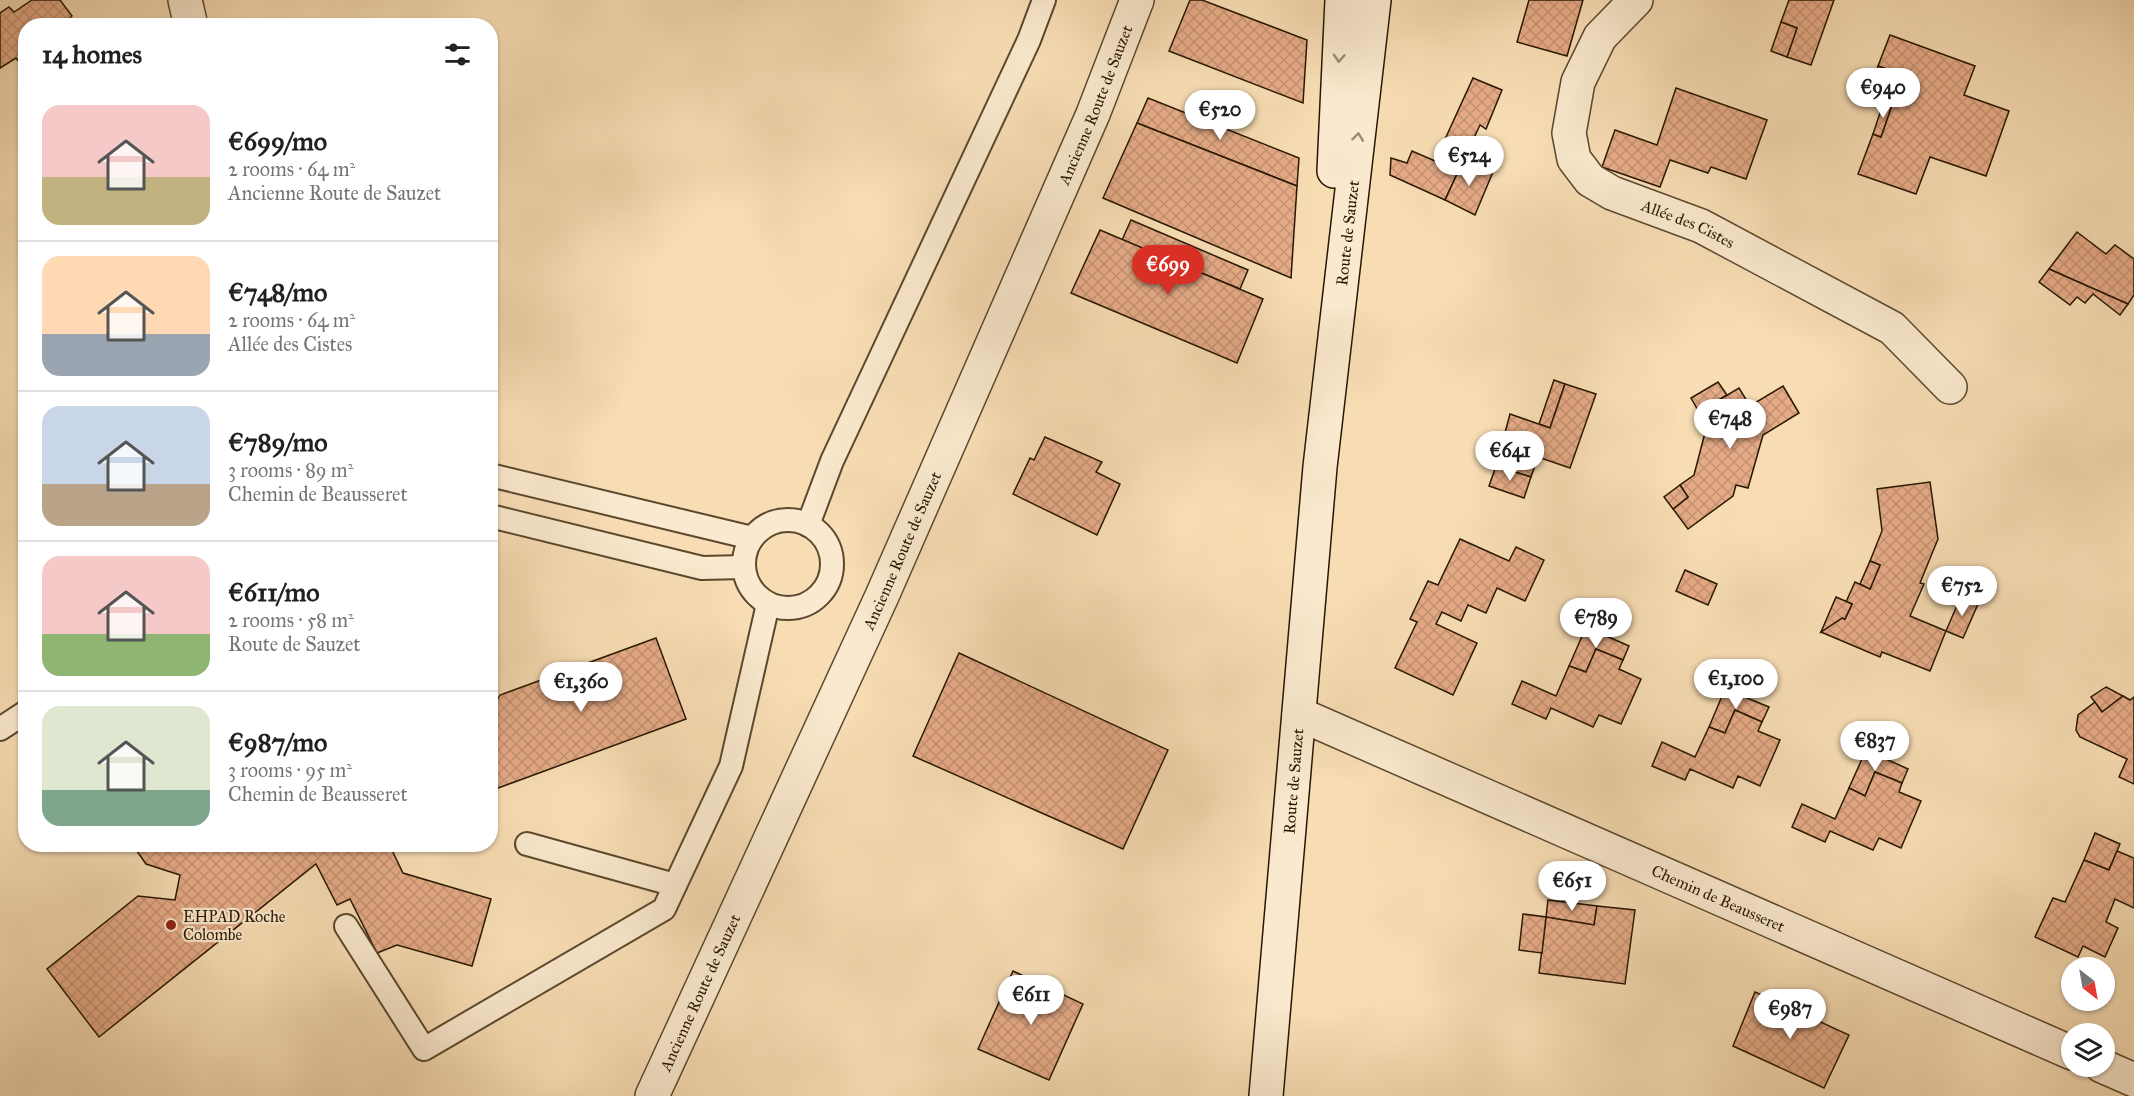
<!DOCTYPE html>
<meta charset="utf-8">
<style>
:root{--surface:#fff;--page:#f2f2f2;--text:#202124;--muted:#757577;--line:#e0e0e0;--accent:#d93025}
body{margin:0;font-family:"IM FELL Great Primer",serif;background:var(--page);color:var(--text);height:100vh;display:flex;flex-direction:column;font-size:22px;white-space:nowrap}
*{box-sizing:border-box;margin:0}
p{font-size:20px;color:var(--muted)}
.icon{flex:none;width:33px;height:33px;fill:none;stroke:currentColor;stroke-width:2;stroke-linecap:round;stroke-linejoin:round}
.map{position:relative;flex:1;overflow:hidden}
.side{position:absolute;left:18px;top:18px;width:480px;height:834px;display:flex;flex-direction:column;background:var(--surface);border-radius:24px;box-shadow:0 2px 4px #0004}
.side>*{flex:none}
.needle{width:39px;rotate:149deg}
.controls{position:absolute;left:2061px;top:957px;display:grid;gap:12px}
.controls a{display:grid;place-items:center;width:54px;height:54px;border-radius:50%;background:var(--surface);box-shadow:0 2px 4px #0004;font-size:30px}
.price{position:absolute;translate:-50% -51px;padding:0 14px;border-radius:21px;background:#fff;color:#222;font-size:20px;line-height:39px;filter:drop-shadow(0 2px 3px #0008)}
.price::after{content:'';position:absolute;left:50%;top:36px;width:18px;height:14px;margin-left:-9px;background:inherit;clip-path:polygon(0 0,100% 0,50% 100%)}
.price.active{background:var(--accent);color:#fff}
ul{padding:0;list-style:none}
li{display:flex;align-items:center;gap:18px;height:150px;padding:0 24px}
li+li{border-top:2px solid var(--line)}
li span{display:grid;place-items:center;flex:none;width:168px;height:120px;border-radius:18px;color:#555}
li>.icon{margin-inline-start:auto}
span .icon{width:72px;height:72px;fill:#fffc;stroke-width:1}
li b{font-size:26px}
h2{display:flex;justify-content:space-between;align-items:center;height:72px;padding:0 24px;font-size:26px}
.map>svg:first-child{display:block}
.building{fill:url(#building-cross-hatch);stroke:#271702;stroke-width:1.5}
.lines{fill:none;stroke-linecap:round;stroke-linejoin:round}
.service-casing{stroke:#5b482e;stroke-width:26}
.minor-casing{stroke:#5b482e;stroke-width:36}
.tertiary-casing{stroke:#5b482e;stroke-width:36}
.secondary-casing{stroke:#271702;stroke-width:36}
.service{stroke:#fae9ce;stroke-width:22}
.minor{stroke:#fae9ce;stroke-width:33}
.tertiary{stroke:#fae9ce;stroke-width:33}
.secondary{stroke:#fae9ce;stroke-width:33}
.oneway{stroke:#9b8a72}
.poi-dot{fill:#8f2418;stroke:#fae9ce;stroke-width:2}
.labels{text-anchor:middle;stroke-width:4.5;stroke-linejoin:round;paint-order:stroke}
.street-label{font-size:16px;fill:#271702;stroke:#fae9ce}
.poi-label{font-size:16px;fill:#271702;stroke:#fae9ce;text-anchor:start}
</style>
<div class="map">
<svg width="2134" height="1096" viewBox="0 0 2134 1096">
<defs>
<pattern id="building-cross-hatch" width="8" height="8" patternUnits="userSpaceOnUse" patternTransform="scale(1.5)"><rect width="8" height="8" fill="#e6ab87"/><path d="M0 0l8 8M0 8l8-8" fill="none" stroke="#c59273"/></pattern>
</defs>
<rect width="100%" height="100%" fill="#f8ddb4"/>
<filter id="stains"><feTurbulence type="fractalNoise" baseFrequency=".00333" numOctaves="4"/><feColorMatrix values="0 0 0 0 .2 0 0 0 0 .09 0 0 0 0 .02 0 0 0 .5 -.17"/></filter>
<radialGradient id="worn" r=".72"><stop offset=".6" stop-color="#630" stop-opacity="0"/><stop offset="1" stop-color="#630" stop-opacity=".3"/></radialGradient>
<g class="building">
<polygon points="32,0 60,0 72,16 61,26 26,26 26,71 16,58 0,68 0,13 9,7 14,12"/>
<polygon points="1190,0 1202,0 1307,40 1303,103 1169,51"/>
<polygon points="1529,0 1583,0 1567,56 1517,42"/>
<polygon points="1789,0 1834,0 1811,65 1787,57 1797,28 1781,22"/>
<polygon points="1781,22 1797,28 1787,57 1771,51"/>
<polygon points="1890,35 1975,66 1964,95 2009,111 1986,176 1930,157 1916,194 1858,174 1873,134 1881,137 1892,105 1884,101 1895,72 1878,66"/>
<polygon points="1878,66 1895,72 1884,101 1868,96"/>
<polygon points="1473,78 1502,90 1486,129 1480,125 1445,200 1390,175 1391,158 1407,163 1412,151 1435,161"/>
<polygon points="1676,88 1767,120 1746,179 1711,167 1708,173 1670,160 1660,187 1602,167 1615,130 1657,145"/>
<polygon points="1148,98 1299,158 1297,186 1137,123"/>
<polygon points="1884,101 1892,105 1881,137 1873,134"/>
<polygon points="1137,123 1297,186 1291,278 1103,198"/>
<polygon points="1464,159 1493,172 1475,215 1445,200"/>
<polygon points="1131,220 1248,270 1240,289 1122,240"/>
<polygon points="1100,230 1263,299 1237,363 1071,293"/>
<polygon points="2077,232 2106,254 2115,245 2134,259 2134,295 2128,304 2049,269"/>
<polygon points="2049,269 2128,304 2120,315 2093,294 2085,303 2077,297 2070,305 2039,282"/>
<polygon points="1554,380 1565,384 1550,428 1539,424"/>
<polygon points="1718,382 1727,395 1699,412 1691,398"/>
<polygon points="1565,384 1596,394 1570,468 1538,457 1531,477 1496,466 1510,414 1550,428"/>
<polygon points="1783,386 1799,413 1763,435 1748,488 1736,485 1733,496 1688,529 1673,509 1688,497 1680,485 1694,475 1707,425 1699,412 1739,388 1750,406"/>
<polygon points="1045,437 1102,462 1096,472 1120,484 1097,535 1013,494 1030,458 1034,460"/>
<polygon points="1496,466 1531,477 1524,498 1489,486"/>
<polygon points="1930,482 1938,539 1920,583 1924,584 1910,616 1946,631 1930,671 1882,652 1880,657 1821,632 1842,618 1845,619 1852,604 1846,602 1855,582 1870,589 1880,565 1870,561 1882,531 1877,489"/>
<polygon points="1680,485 1688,497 1673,509 1664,497"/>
<polygon points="1460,539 1509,561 1516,547 1544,560 1525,601 1497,588 1486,613 1468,605 1461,621 1442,612 1436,624 1477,643 1453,695 1395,668 1417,622 1410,619 1428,581 1438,585"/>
<polygon points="1870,561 1880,565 1870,589 1860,584"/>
<polygon points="1685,570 1717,584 1708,605 1676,591"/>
<polygon points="1961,596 1978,604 1963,638 1946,631"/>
<polygon points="1836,597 1852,604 1845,619 1842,618 1821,632"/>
<polygon points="1586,627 1629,646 1623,660 1596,649 1586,672 1569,666"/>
<polygon points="656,638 686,719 490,791 490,713 500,695"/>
<polygon points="1596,649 1623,660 1619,669 1641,679 1621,724 1599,715 1593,727 1551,708 1546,719 1512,704 1522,681 1556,696 1569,666 1586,672"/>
<polygon points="959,653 1168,750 1123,849 913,756"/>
<polygon points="2106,687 2123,696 2102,712 2091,697"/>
<polygon points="1725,689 1769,707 1762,722 1735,710 1725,733 1709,727"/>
<polygon points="2123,696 2130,700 2134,697 2134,784 2119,777 2127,759 2080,737 2076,730 2078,715 2095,702 2102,712"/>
<polygon points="1735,710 1762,722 1758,731 1780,740 1760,786 1738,776 1733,788 1690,769 1685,780 1652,766 1662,742 1695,757 1709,727 1725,733"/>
<polygon points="1866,750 1908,769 1902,783 1875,772 1865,796 1849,788"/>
<polygon points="1875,772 1902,783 1899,792 1921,801 1901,848 1879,838 1873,850 1830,831 1825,842 1792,827 1802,804 1835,819 1849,788 1865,796"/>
<polygon points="2095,833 2120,844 2109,870 2084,860"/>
<polygon points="132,844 389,844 403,873 491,899 472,966 397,945 377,953 350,899 337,905 316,864 99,1037 47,969 138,896 175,900 180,875 146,864"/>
<polygon points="2117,851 2134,858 2134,908 2115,899 2106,922 2118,928 2105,957 2083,946 2078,957 2035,937 2053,898 2065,902 2084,860 2109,870"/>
<polygon points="1548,900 1597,906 1594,925 1546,917"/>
<polygon points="1597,906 1635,910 1625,984 1539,973 1546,917 1594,925"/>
<polygon points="1523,914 1546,917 1542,953 1519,950"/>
<polygon points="1013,971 1083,1004 1049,1080 978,1049"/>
<polygon points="1755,992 1849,1035 1824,1088 1733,1046"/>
</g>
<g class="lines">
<defs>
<g id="service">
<polyline points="490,475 752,538"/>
<polyline points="490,516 702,568 744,567"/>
<circle cx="788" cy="564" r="44"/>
<polyline points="808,525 832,461 1029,40 1044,0"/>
<polyline points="0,729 26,712"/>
<polyline points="527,844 675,885"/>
<polyline points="346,926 424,1049 664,909 731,766 768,604"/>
</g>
<g id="minor">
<polyline points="185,0 191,26"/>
<path id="s1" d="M1636,0L1600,37L1578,82L1569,133L1574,159L1590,180L1612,193L1701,226L1892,328L1950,387"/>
<path id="s2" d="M1299,714L2072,1053"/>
<polyline points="2102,1066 2134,1080"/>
</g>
<g id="tertiary">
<path id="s3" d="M652,1096L882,596L1093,114L1137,0"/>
</g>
<g id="secondary">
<polyline points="1334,171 1342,0"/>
<path id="s4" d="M1266,1096L1320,467L1374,0"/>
</g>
</defs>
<use href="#service" class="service-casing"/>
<use href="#minor" class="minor-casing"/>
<use href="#tertiary" class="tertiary-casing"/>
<use href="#secondary" class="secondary-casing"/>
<use href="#service" class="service"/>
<use href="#minor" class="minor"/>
<use href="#tertiary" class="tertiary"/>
<use href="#secondary" class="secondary"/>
</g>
<defs><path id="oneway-chevron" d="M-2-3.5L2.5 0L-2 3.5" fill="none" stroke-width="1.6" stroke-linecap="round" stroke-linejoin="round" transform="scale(1.5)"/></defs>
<g class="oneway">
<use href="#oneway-chevron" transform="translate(1339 58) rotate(93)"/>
<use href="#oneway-chevron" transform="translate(1358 137) rotate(-83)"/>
</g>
<circle class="poi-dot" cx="171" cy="925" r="6"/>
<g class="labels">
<g class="street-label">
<text dy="6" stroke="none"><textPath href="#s3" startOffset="1086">Ancienne Route de Sauzet</textPath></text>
<text dy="6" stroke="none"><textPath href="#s1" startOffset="314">Allée des Cistes</textPath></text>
<text dy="6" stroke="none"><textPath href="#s4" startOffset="867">Route de Sauzet</textPath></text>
<text dy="6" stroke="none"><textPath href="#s3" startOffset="600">Ancienne Route de Sauzet</textPath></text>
<text dy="6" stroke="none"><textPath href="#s4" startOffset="316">Route de Sauzet</textPath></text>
<text dy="6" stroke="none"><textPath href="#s2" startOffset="458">Chemin de Beausseret</textPath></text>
<text dy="6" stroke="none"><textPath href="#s3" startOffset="114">Ancienne Route de Sauzet</textPath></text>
</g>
<g class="poi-label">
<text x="183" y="922">EHPAD Roche<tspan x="183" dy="18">Colombe</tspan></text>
</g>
</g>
<rect width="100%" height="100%" filter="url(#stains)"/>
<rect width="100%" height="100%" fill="url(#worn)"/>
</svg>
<div class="controls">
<a><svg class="needle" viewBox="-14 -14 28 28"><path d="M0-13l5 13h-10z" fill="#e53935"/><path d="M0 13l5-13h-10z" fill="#757577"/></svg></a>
<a><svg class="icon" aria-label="layers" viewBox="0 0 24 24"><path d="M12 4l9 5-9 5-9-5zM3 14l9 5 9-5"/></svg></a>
</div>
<b class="price" style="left:1883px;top:119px">€940</b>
<b class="price" style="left:1220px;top:141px">€520</b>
<b class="price" style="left:1469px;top:187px">€524</b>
<b class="price active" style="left:1168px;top:296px">€699</b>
<b class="price" style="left:1730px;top:450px">€748</b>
<b class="price" style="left:1510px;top:482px">€641</b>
<b class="price" style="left:1962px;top:617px">€752</b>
<b class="price" style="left:1596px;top:649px">€789</b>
<b class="price" style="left:1736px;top:710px">€1,100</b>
<b class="price" style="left:581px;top:713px">€1,360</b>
<b class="price" style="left:1875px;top:772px">€837</b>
<b class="price" style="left:1572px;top:912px">€651</b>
<b class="price" style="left:1031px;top:1026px">€611</b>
<b class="price" style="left:1790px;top:1040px">€987</b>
<section class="side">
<h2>14 homes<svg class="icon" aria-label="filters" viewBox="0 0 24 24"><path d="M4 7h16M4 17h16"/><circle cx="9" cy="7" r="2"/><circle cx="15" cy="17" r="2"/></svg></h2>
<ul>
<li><span style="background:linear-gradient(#f6c9c9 60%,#c2b280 0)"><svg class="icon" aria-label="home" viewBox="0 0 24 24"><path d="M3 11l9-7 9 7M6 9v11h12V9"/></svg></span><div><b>€699/mo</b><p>2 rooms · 64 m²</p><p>Ancienne Route de Sauzet</p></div></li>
<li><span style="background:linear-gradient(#ffd9b3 65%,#9aa5b1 0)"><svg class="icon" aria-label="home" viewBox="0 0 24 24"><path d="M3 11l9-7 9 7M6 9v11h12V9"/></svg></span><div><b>€748/mo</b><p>2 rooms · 64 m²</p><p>Allée des Cistes</p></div></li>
<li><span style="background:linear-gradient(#c9d6e8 65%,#b9a48a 0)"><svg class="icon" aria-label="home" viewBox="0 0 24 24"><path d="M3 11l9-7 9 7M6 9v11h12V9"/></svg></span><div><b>€789/mo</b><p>3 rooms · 89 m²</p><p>Chemin de Beausseret</p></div></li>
<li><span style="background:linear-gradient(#f6c9c9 65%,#8fb573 0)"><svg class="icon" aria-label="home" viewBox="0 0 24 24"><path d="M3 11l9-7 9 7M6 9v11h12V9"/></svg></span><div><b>€611/mo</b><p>2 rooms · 58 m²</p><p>Route de Sauzet</p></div></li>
<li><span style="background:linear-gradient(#dfe7d0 70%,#7fa58c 0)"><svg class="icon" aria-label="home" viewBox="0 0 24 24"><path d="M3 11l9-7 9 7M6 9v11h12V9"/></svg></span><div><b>€987/mo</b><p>3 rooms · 95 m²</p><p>Chemin de Beausseret</p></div></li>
</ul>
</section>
</div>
